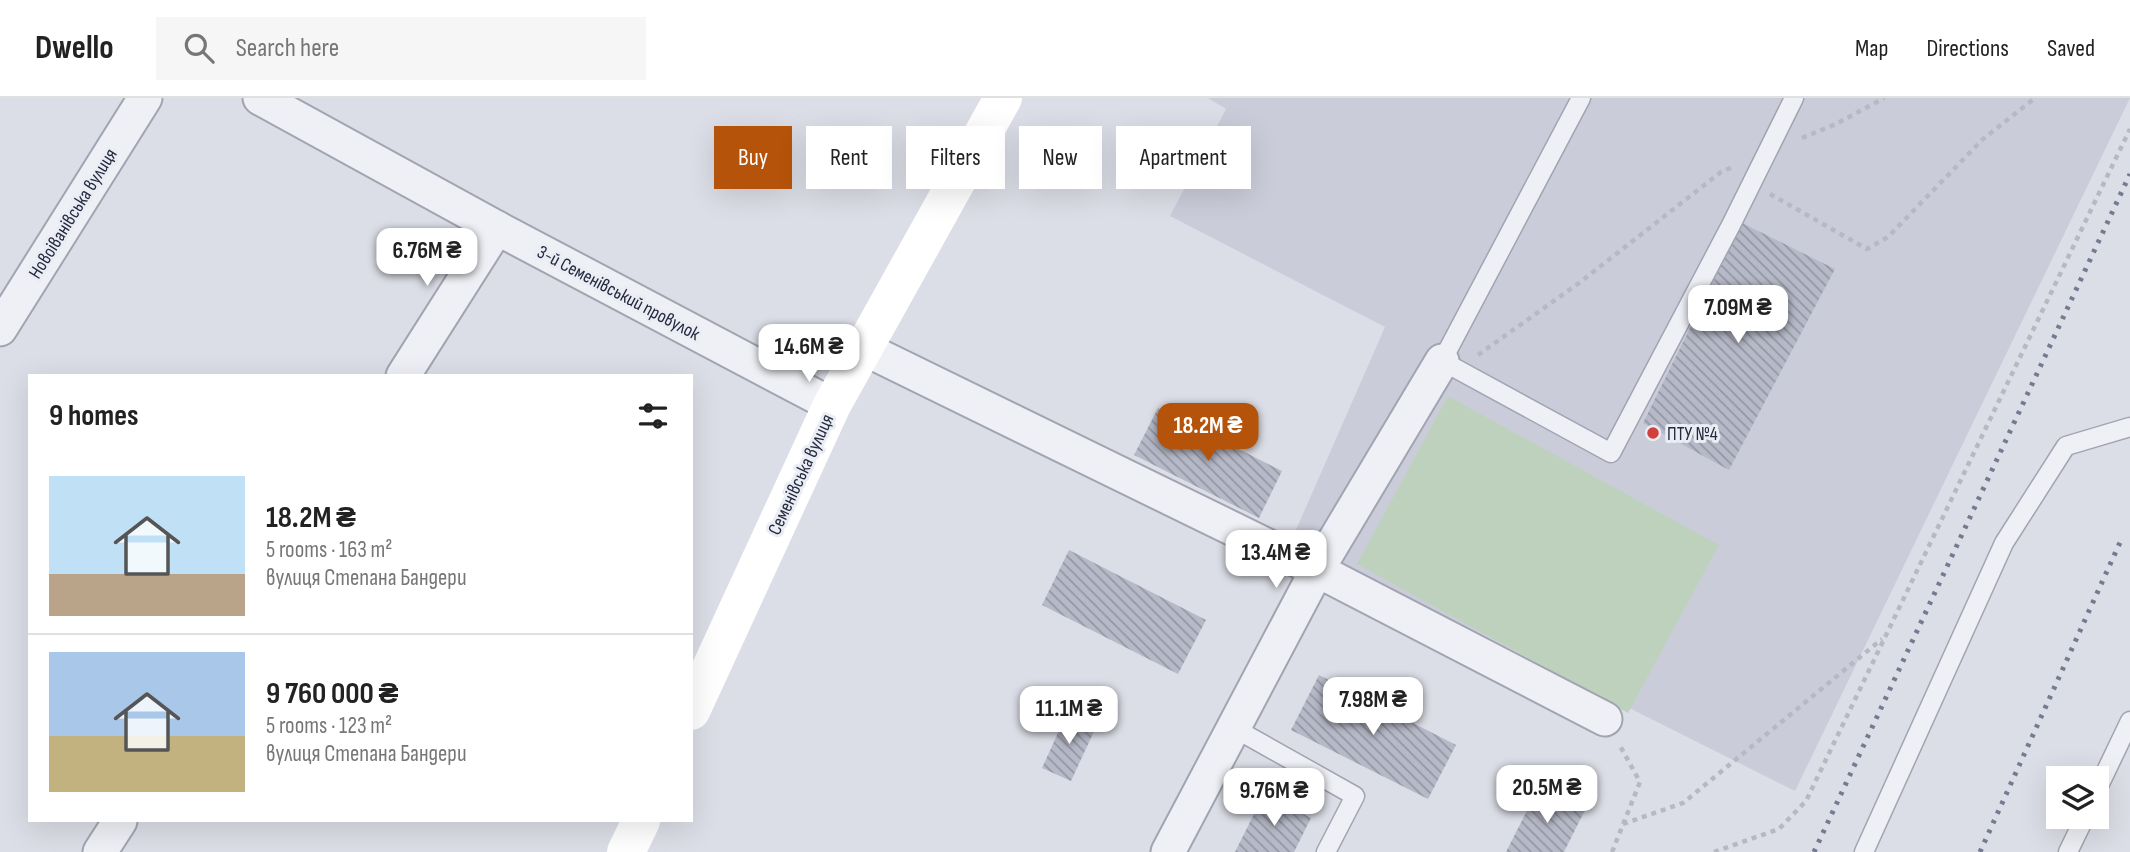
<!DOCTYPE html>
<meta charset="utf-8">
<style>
:root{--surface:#fff;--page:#f6f6f6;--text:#222;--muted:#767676;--line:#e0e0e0;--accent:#b45309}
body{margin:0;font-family:"Sofia Sans Condensed",sans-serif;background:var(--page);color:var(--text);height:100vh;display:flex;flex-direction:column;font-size:26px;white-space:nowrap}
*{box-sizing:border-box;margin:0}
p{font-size:23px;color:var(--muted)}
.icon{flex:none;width:38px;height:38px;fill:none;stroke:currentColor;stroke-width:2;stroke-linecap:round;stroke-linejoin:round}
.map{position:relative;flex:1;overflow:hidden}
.details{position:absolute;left:28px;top:276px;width:665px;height:448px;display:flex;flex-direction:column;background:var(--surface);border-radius:0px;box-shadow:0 7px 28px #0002}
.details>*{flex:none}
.banner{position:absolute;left:714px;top:28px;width:665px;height:63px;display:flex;gap:14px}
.controls{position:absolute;left:2046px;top:668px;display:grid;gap:14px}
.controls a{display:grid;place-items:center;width:63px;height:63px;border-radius:0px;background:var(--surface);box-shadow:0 7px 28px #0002;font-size:35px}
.price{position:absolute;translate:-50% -60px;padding:0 16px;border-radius:14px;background:#fff;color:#222;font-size:23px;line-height:46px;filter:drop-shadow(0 2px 4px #0008)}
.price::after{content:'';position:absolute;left:50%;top:42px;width:21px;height:16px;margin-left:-10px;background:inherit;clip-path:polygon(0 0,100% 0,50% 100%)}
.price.active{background:var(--accent);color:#fff}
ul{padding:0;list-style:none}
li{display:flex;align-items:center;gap:21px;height:175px;padding:0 21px}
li+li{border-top:2px solid var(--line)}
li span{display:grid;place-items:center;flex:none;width:196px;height:140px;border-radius:0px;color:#555}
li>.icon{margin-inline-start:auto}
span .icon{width:84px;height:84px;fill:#fffc;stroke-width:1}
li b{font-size:30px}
h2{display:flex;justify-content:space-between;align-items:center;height:84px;padding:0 21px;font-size:30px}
.pill{padding:0 24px;border-radius:0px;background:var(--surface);box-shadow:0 7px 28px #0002;font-size:24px;line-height:63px}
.pill.active{background:var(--accent);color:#fff}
header{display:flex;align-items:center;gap:42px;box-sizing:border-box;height:98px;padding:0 35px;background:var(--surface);border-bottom:2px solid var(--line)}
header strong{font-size:33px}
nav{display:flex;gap:38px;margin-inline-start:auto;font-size:24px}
.search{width:490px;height:63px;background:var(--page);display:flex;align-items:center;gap:18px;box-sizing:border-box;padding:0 24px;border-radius:0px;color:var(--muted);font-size:26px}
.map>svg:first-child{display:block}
.built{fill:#cacdd9}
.green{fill:#bed1bd}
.building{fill:url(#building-back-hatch)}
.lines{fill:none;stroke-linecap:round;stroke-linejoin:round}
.lane-casing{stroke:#a1a4b1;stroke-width:21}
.street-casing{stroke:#a1a4b1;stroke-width:37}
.path{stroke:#b6b9c2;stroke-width:4.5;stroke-dasharray:5 5;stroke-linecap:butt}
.lane{stroke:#eff0f5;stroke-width:18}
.street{stroke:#eff0f5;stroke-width:33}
.secondary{stroke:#fff;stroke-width:38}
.rail{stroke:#757a91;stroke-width:5;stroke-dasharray:3.5 7;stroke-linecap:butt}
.poi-dot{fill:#d33f3a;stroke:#ebedf5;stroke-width:2.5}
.labels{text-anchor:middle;stroke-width:6;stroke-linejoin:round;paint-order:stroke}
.street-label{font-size:19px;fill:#252a3e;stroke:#ebedf5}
.poi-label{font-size:19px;fill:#252a3e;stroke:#ebedf5;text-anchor:start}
</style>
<header>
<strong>Dwello</strong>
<div class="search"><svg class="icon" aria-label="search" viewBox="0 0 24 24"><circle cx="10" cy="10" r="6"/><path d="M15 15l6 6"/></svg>Search here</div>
<nav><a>Map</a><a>Directions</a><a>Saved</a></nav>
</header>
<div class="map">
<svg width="2130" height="754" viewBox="0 0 2130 754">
<defs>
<pattern id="building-back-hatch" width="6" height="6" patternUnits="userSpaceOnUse" patternTransform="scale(1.75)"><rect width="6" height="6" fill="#b6b9c7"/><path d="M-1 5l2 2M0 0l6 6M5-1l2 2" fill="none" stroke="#9497a3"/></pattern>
</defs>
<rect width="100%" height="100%" fill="#dcdee7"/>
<polygon class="built" points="1208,0 2130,0 1795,693 1292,441 1385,229 1170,118 1226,11"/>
<polygon class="green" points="1448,298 1719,447 1628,615 1357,466"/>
<g class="building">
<polygon points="1742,125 1835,171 1729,372 1643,325"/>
<polygon points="1158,310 1282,373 1259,420 1134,357"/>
<polygon points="1069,452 1206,522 1178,576 1042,507"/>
<polygon points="1319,577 1456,647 1428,701 1291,632"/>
<polygon points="1068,613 1097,627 1071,683 1042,670"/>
<polygon points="1539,689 1585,712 1564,754 1506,754"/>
<polygon points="1264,696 1311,720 1294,754 1235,754"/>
</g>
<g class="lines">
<defs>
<g id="lane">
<polyline points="1581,0 1442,263 1611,355 1731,127 1794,0"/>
<polyline points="1234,630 1355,698 1326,754"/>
<polyline points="2096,694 2130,623"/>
<polyline points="1864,754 2004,445 2066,348 2130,329"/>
<polyline points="2068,754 2085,719"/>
</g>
<g id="street">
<polyline points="260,0 497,130 832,307"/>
<polyline points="0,231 145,0"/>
<polyline points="863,250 1317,472 1605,621"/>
<polyline points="403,278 497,130"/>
<polyline points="100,754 120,723"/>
<polyline points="1168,754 1317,472 1442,263"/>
</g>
</defs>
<use href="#lane" class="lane-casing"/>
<use href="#street" class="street-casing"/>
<g class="path">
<polyline points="1802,40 1836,26 1884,0"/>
<polyline points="1770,96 1867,151 1888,139 1983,41 2035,0"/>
<polyline points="1478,257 1579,185 1721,74 1733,69"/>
<polyline points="1623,726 1683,705 1882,541"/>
<polyline points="1612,754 1640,684 1619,646"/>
<polyline points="1714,754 1779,731 1806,703 2130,31"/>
</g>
<use href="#lane" class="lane"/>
<use href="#street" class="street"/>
<g class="secondary">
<polyline points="691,613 832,307 1003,0"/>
<polyline points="626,754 641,723"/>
</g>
<g class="rail">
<polyline points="1814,754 2130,76"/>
<polyline points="1980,754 2122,440"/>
</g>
</g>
<circle class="poi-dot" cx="1653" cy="335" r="7"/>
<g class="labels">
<g class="street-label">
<text transform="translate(72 115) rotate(-58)" y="7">Новоіванівська вулиця</text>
<text transform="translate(619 194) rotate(28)" y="7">3-й Семенівський провулок</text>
<text transform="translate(800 376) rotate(-65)" y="7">Семенівська вулиця</text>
</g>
<g class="poi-label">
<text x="1667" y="342">ПТУ №4</text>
</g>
</g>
</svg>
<div class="controls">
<a><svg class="icon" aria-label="layers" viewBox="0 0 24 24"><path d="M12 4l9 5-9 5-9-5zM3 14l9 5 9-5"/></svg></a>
</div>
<b class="price" style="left:427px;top:190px">6.76M ₴</b>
<b class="price" style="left:1738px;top:247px">7.09M ₴</b>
<b class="price" style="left:809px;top:286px">14.6M ₴</b>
<b class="price active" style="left:1208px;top:365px">18.2M ₴</b>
<b class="price" style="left:1276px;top:492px">13.4M ₴</b>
<b class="price" style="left:1373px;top:639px">7.98M ₴</b>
<b class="price" style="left:1069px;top:648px">11.1M ₴</b>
<b class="price" style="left:1547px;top:727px">20.5M ₴</b>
<b class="price" style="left:1274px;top:730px">9.76M ₴</b>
<div class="banner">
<a class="pill active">Buy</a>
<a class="pill">Rent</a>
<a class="pill">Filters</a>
<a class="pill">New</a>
<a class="pill">Apartment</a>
</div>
<section class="details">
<h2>9 homes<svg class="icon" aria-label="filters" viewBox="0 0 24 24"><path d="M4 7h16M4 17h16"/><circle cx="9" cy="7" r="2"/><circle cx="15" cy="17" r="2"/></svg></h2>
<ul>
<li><span style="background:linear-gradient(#bfe0f5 70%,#b9a48a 0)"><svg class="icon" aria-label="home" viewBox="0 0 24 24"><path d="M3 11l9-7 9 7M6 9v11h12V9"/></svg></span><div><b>18.2M ₴</b><p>5 rooms · 163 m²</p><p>вулиця Степана Бандери</p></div></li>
<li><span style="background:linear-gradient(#a9c7e8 60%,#c2b280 0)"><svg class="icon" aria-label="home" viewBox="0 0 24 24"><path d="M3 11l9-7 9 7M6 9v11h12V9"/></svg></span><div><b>9 760 000 ₴</b><p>5 rooms · 123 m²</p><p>вулиця Степана Бандери</p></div></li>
</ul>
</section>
</div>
